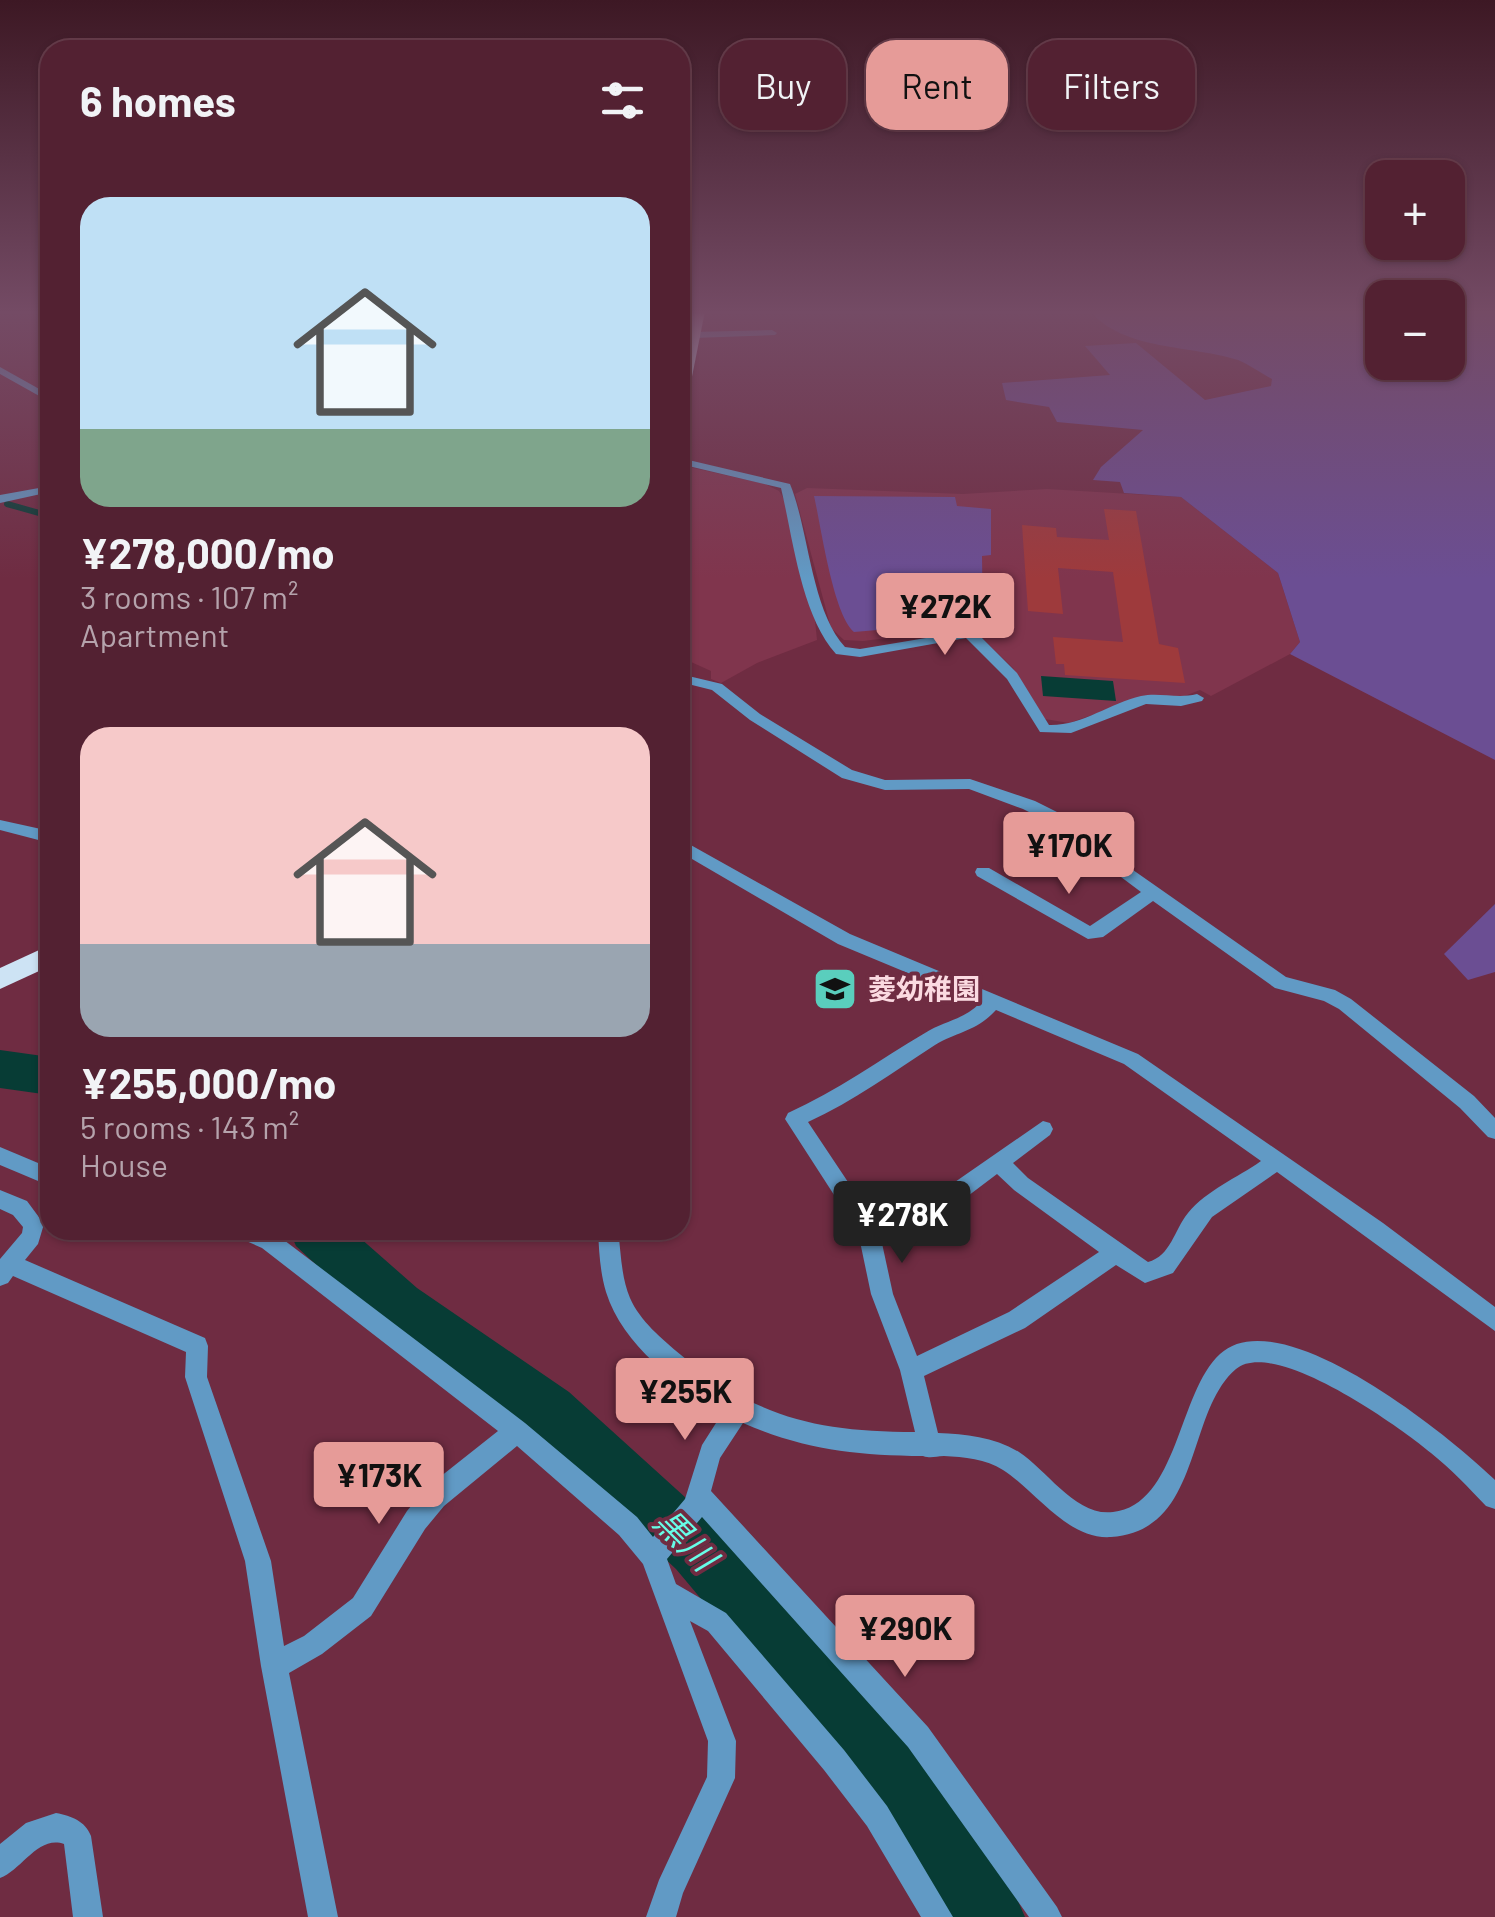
<!DOCTYPE html>
<meta charset="utf-8">
<style>
:root{--surface:#532132;--page:#5c2e3e;--text:#f1f3f6;--muted:#b5a3ac;--line:#693e4d;--accent:#e69b98}
body{margin:0;font-family:Barlow,"Noto Sans JP",sans-serif;background:var(--page);color:var(--text);height:100vh;display:flex;flex-direction:column;font-size:38px;white-space:nowrap}
*{box-sizing:border-box;margin:0}
p{font-size:32px;color:var(--muted)}
.icon{flex:none;width:55px;height:55px;fill:none;stroke:currentColor;stroke-width:2;stroke-linecap:round;stroke-linejoin:round}
.map{position:relative;flex:1;overflow:hidden}
.panel{position:absolute;left:40px;top:40px;width:650px;height:1200px;display:flex;flex-direction:column;background:var(--surface);border-radius:30px;box-shadow:0 2px 8px #0004,0 0 0 2px var(--line)}
.panel>*{flex:none}
.banner{position:absolute;left:720px;top:40px;width:625px;height:90px;display:flex;gap:20px}
.tools{position:absolute;left:1365px;top:160px;display:grid;gap:20px}
.tools a{display:grid;place-items:center;width:100px;height:100px;border-radius:20px;background:var(--surface);box-shadow:0 2px 8px #0004,0 0 0 2px var(--line);font-size:50px}
.price{position:absolute;translate:-50% -85px;padding:0 22px;border-radius:10px;background:var(--accent);color:#111;font-size:32px;line-height:65px;filter:drop-shadow(0 2px 5px #0008)}
.price::after{content:'';position:absolute;left:50%;top:60px;width:30px;height:22px;margin-left:-15px;background:inherit;clip-path:polygon(0 0,100% 0,50% 100%)}
.price.active{background:#222;color:#fff}
ul{padding:0;list-style:none}
li{display:grid;align-content:center;gap:20px;height:530px;padding:0 40px}
li span{display:grid;place-items:center;height:310px;border-radius:30px;color:#555}
li>.icon{margin-inline-start:auto}
span .icon{width:180px;height:180px;fill:#fffc;stroke-width:1}
li b{font-size:42px}
h2{display:flex;justify-content:space-between;align-items:center;height:120px;padding:0 40px;font-size:42px}
.pill{padding:0 35px;border-radius:30px;background:var(--surface);box-shadow:0 2px 8px #0004,0 0 0 2px var(--line);font-size:35px;line-height:90px}
.pill.active{background:var(--accent);color:#111}
.map>svg:first-child{display:block}
.built{fill:#80354d}
.green{fill:#6b4e93}
.water{fill:#073c35}
.lines{fill:none;stroke-linecap:round;stroke-linejoin:round}
.stream{stroke:#073c35;stroke-width:6}
.river{fill:#073c35;fill-rule:evenodd}
.building{fill:#9e3a3c}
.minor{fill:#619ac5;fill-rule:evenodd}
.major{fill:#cde3f4;fill-rule:evenodd}
.labels{text-anchor:middle;stroke-width:8;stroke-linejoin:round;paint-order:stroke}
.poi-label{font-size:28px;font-weight:bold;fill:#fbdae1;stroke:#6f2c42;text-anchor:start}
.near-water-label{font-size:35px;font-style:italic;fill:#67fde7;stroke:#6f2c42}
</style>
<div class="map">
<svg width="1495" height="1917" viewBox="0 0 1495 1917">
<rect width="100%" height="100%" fill="#6f2c42"/>
<g class="built">
<polygon points="680,465 765,484 779,491 785,501 814,611 817,640 757,663 721,683 711,679 711,671 680,657"/>
<polygon points="807,488 963,494 1047,489 1181,497 1278,573 1300,642 1290,654 1211,696 1200,690 1182,697 1150,695 1069,723 1045,719 1013,668 982,638 979,627 863,641 844,640 831,628 795,494"/>
</g>
<g class="green">
<path d="M1090,311H1382V362H1448V311H1495V760L1290,654L1300,642L1278,573L1181,497L1124,493L1120,482L1093,480L1101,467L1143,430L1057,422L1049,407L1006,400L1002,383L1110,375L1085,346L1136,343L1205,400L1271,386L1272,379C1261,373 1250,365 1238,360C1191,345 1124,351 1090,311Z"/>
<path d="M814,496L955,497L957,506L991,509V555L982,556L983,621L854,632C833,614 821,526 814,496Z"/>
<polygon points="1495,904 1495,972 1468,980 1444,954"/>
</g>
<polygon class="water" points="1041,676 1113,681 1116,701 1043,696"/>
<g class="lines">
<polyline class="stream" points="7,504 50,516"/>
<g class="river">
<polygon points="0,1050 50,1057 50,1095 0,1088"/>
<polygon points="289,1230 351,1230 417,1288 569,1392 718,1527 909,1742 1014,1892 1025,1917 947,1917 861,1790 676,1569 529,1432 379,1324 296,1246"/>
</g>
</g>
<polygon class="building" points="1104,509 1136,511 1159,644 1178,648 1185,683 1065,675 1064,664 1056,664 1053,637 1123,642 1113,572 1058,568 1063,614 1028,611 1022,525 1056,528 1057,537 1109,540"/>
<g class="lines">
<g class="minor">
<polygon points="772,330 777,333 775,335 693,338 688,335 693,332"/>
<polygon points="0,367 50,395 50,402 0,374"/>
<path d="M680,458L790,484C809,530 811,610 845,647L860,649L974,630L1017,673L1049,725C1082,726 1110,703 1141,696C1159,692 1177,699 1197,694L1204,698L1202,701L1181,706L1146,704L1071,733L1040,732L1007,679L966,638L860,657L836,654C801,615 793,538 781,488L680,464Z"/>
<polygon points="50,486 50,492 0,503 0,495"/>
<polygon points="680,674 722,684 760,714 852,770 885,780 970,779 1035,801 1057,812 1113,856 1286,977 1335,990 1351,999 1474,1096 1495,1118 1495,1139 1488,1137 1460,1108 1339,1009 1324,1001 1275,988 1153,901 1103,937 1088,939 977,876 975,872 977,868 989,868 1090,926 1141,892 1045,820 1023,809 969,789 885,790 842,778 750,720 712,690 680,682"/>
<polygon points="0,820 50,831 50,843 0,830"/>
<path d="M680,839L850,934L1138,1054L1383,1223L1495,1307V1331L1277,1172L1212,1217L1173,1273L1145,1283L1116,1265L1025,1328L924,1376L938,1433C966,1434 994,1437 1019,1452C1047,1470 1076,1517 1113,1512C1178,1505 1178,1392 1220,1354C1280,1298 1451,1437 1495,1480V1509L1486,1506C1469,1488 1451,1469 1431,1453C1400,1427 1274,1337 1236,1369C1185,1412 1203,1531 1111,1537C1067,1540 1036,1491 1003,1470C986,1459 964,1457 944,1456C935,1456 932,1459 923,1456C855,1455 806,1450 743,1423L720,1458L711,1491L928,1727L1057,1907L1062,1917H1029L908,1747L702,1517L667,1559L676,1584L726,1613L844,1750L887,1806L953,1917H921L867,1826L824,1770L708,1631L690,1621L736,1741L735,1778L683,1893L676,1917H646L659,1880L707,1777L708,1741L643,1564L619,1535L517,1446L444,1506L425,1529L371,1616L322,1654L289,1673L338,1917H308L261,1666L245,1561L185,1377L186,1352L13,1276L8,1283L0,1286V1259L22,1233L23,1227L13,1215L0,1209V1190L27,1201L44,1224L38,1244L25,1260L205,1338L208,1346L207,1377L271,1561L284,1646L304,1636L353,1598L407,1511L426,1488L498,1431L262,1248L237,1237L234,1230H267L276,1234L525,1423L637,1517L653,1537L685,1499L702,1445L723,1412C676,1384 623,1346 606,1292C600,1272 599,1251 598,1230H618C621,1252 621,1277 630,1298C640,1321 662,1339 681,1355C756,1418 819,1432 915,1432L900,1370L871,1294L858,1232L785,1119L788,1113C837,1091 879,1060 925,1033C944,1021 963,1020 980,1003L838,944L680,852ZM996,1010L1124,1064L1261,1161C1237,1178 1207,1190 1188,1213C1174,1230 1171,1256 1148,1262L1028,1178L1013,1163L1050,1135L1053,1129L1050,1123L1043,1121L942,1191L872,1218L808,1122C854,1101 893,1072 935,1045C958,1031 976,1032 996,1010ZM997,1174L1014,1190L1099,1252L1009,1312L917,1356L893,1294L880,1234L956,1205Z"/>
<polygon points="0,1147 50,1168 50,1186 0,1165"/>
<path d="M56,1813C72,1816 85,1821 91,1836L103,1917H73L64,1844C38,1835 22,1870 0,1878V1844L26,1823Z"/>
</g>
<g class="major">
<polygon points="691,311 705,311 687,402 680,406 680,366"/>
<polygon points="50,945 50,966 0,989 0,968"/>
</g>
</g>
<linearGradient id="sky" x2="0" y2="1"><stop stop-color="#3d1824"/><stop offset="0.54" stop-color="#744b65"/><stop offset="1" stop-color="#744b65" stop-opacity="0"/></linearGradient>
<rect width="1495" height="579" fill="url(#sky)"/>
<defs>
<symbol id="school-square" viewBox="-11 -11 22 22"><rect x="-9" y="-9" width="18" height="18" rx="4" fill="#5acebd" stroke="#6f2c42"/><path d="M0-5L7-2L0 1L-7-2ZM-4 1L0 2.5L4 1V4Q0 6-4 4Z" fill="#111"/></symbol>
</defs>
<g fill-rule="evenodd">
<use href="#school-square" x="810" y="964" width="50" height="50"/>
</g>
<g class="labels">
<g class="poi-label">
<text x="868" y="999">菱幼稚園</text>
</g>
<g class="near-water-label">
<text transform="translate(685 1540) rotate(45)" y="12">黒川</text>
</g>
</g>
</svg>
<div class="tools">
<a>+</a>
<a>−</a>
</div>
<b class="price" style="left:945px;top:658px">¥272K</b>
<b class="price" style="left:1069px;top:897px">¥170K</b>
<b class="price active" style="left:902px;top:1266px">¥278K</b>
<b class="price" style="left:685px;top:1443px">¥255K</b>
<b class="price" style="left:379px;top:1527px">¥173K</b>
<b class="price" style="left:905px;top:1680px">¥290K</b>
<div class="banner">
<a class="pill">Buy</a>
<a class="pill active">Rent</a>
<a class="pill">Filters</a>
</div>
<section class="panel">
<h2>6 homes<svg class="icon" aria-label="filters" viewBox="0 0 24 24"><path d="M4 7h16M4 17h16"/><circle cx="9" cy="7" r="2"/><circle cx="15" cy="17" r="2"/></svg></h2>
<ul>
<li><span style="background:linear-gradient(#bfe0f5 75%,#7fa58c 0)"><svg class="icon" aria-label="home" viewBox="0 0 24 24"><path d="M3 11l9-7 9 7M6 9v11h12V9"/></svg></span><div><b>¥278,000/mo</b><p>3 rooms · 107 m²</p><p>Apartment</p></div></li>
<li><span style="background:linear-gradient(#f6c9c9 70%,#9aa5b1 0)"><svg class="icon" aria-label="home" viewBox="0 0 24 24"><path d="M3 11l9-7 9 7M6 9v11h12V9"/></svg></span><div><b>¥255,000/mo</b><p>5 rooms · 143 m²</p><p>House</p></div></li>
</ul>
</section>
</div>
